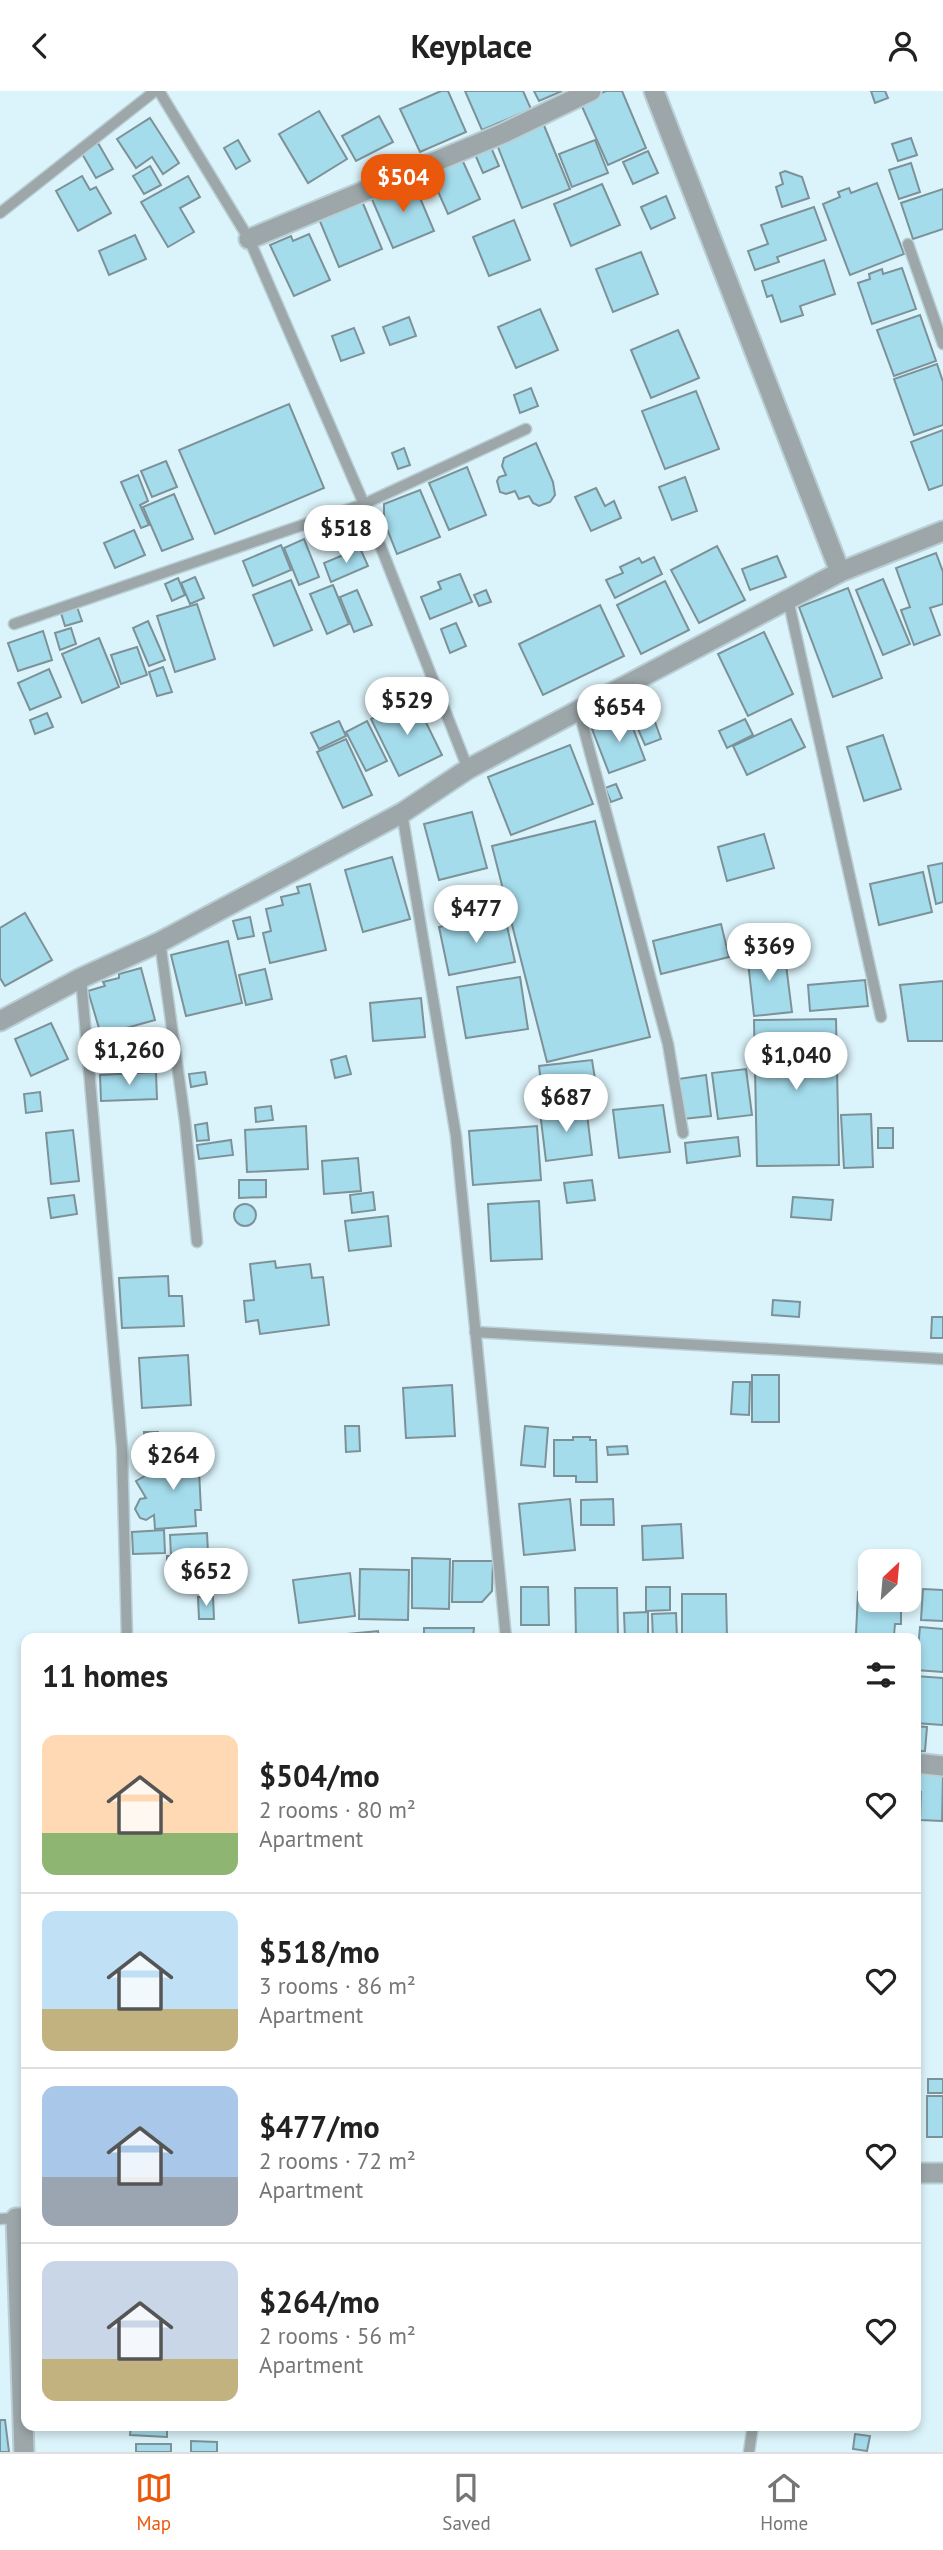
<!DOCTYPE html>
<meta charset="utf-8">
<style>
:root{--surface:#fff;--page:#f2f2f2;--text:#222;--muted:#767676;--line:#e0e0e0;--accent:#ea580c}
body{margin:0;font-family:"PT Sans",sans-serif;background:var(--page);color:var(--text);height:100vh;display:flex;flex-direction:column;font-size:26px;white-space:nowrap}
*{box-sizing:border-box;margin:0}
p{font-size:23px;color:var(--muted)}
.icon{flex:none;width:38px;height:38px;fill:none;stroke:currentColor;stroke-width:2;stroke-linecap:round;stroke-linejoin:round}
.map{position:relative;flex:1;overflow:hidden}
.side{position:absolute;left:21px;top:1542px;width:900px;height:798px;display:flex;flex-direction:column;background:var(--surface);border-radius:14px;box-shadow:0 4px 10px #0003}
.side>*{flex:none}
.needle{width:46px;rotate:26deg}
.buttons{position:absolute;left:858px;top:1458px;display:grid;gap:14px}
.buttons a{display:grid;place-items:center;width:63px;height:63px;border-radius:14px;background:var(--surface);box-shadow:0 4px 10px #0003;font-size:35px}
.price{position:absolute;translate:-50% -60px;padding:0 16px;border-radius:24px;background:#fff;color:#222;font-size:23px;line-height:46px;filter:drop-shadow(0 2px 4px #0008)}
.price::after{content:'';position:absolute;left:50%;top:42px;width:21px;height:16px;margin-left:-10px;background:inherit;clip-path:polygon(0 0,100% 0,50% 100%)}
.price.on{background:var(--accent);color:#fff}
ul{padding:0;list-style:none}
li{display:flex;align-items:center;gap:21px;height:175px;padding:0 21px}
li+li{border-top:2px solid var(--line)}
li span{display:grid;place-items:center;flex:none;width:196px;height:140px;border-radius:14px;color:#555}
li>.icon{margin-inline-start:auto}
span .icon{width:84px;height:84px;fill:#fffc;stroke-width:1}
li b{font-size:30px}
h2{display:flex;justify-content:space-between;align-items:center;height:84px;padding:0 21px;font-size:30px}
header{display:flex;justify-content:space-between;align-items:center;height:91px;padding:0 21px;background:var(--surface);font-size:32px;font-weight:700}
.tab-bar{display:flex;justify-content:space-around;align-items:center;height:98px;border-top:2px solid var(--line);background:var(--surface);font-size:19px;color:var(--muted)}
.tab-bar a{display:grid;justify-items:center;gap:4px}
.tab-bar .on{color:var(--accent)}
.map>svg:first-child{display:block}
.building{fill:#a5dcec;stroke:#7c9298;stroke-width:2}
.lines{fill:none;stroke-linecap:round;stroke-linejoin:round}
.service-casing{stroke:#b9cfd5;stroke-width:13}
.minor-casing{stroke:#b9cfd5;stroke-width:23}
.service{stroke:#9da7aa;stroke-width:10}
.minor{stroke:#9da7aa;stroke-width:19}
</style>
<header><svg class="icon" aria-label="back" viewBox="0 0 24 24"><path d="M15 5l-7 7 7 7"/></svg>Keyplace<svg class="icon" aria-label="person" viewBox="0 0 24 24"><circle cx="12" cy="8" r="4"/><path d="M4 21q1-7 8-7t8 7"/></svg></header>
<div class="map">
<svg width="943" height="2361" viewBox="0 0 943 2361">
<rect width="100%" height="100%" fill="#dbf3fa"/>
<g class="building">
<polygon points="441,0 448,0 466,41 420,61 400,18"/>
<polygon points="465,0 523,0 531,18 482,39"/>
<polygon points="534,0 562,0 539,10"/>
<polygon points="606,0 622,0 646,57 608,74 580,11"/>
<polygon points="871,0 885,0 888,7 875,12"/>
<polygon points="319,20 347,68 308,92 279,43"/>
<polygon points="379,25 393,51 356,70 342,45"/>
<polygon points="150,27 179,72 163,83 152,66 136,77 117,48"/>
<polygon points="543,32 570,98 522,117 496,51"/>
<polygon points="911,47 917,64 898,70 892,53"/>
<polygon points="238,49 250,70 236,78 224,57"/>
<polygon points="595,49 608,82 572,96 559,63"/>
<polygon points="98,52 113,78 96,87 81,61"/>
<polygon points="490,54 499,75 483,82 474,61"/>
<polygon points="648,60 658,82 633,93 623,71"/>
<polygon points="460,64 480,108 448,123 428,78"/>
<polygon points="911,72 920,101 899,108 889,79"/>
<polygon points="150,75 161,94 144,103 133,85"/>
<polygon points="785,80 802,86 809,107 782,116 776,96 783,93 780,82"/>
<polygon points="82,85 90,99 96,96 111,122 78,140 56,100"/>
<polygon points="188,85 200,106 180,117 194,141 168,156 141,111"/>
<polygon points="412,88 434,140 393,157 371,106"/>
<polygon points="877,92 904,163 850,184 823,113 840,106 838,101 849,97 851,102"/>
<polygon points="602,93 620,134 571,155 554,113"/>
<polygon points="943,98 943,138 913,148 901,112"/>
<polygon points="666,105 675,127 651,138 641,116"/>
<polygon points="362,110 382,158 339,176 319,128"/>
<polygon points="814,116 826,149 777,166 779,171 755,179 748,160 768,153 761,134"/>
<polygon points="514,129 530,169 489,185 473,146"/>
<polygon points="309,143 330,189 294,205 270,154 291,145 293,150"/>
<polygon points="135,144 146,168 109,184 99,160"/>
<polygon points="641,161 658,203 613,221 596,178"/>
<polygon points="824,169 835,203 800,215 803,224 781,231 772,204 767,206 762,190"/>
<polygon points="902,177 916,218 872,233 858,192 870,188 869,183 882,178 883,183"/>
<polygon points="540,218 558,259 516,277 498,236"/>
<polygon points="920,224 936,270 894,285 877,239"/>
<polygon points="409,226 416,245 390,254 383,236"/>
<polygon points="354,237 364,262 341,270 332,245"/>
<polygon points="678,239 699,287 651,307 631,259"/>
<polygon points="937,273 943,291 943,334 914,344 894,288"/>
<polygon points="531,297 538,315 520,322 514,304"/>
<polygon points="696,300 719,358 665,378 642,320"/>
<polygon points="289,313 324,397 215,443 179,359"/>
<polygon points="943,339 943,394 929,399 911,351"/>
<polygon points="536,352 553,391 555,404 550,411 539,415 533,412 529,405 519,408 515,400 506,403 500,401 497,390 499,386 506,384 502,375 504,367"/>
<polygon points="404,357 410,374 398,378 392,362"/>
<polygon points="166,370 177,396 152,406 141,380"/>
<polygon points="467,376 486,424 449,439 429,392"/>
<polygon points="138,384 148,410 140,414 149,434 141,437 121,391"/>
<polygon points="685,386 697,420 672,429 659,396"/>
<polygon points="596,397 605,415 614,410 621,427 591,440 575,406"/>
<polygon points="420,399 440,446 397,463 384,430 384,413"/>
<polygon points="174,403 193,448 162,460 143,416"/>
<polygon points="134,439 145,464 115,477 104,452"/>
<polygon points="304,448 319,486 299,494 284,457"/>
<polygon points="281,454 291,479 253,495 243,470"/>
<polygon points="717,455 745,509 699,532 671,479"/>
<polygon points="360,457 368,475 331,491 324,472"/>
<polygon points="936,462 943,481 943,513 930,517 940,544 914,554 901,519 910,516 896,477"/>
<polygon points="777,465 786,486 750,499 742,478"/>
<polygon points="654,466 662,483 615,507 606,489 623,482 620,476 639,467 642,472"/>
<polygon points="460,483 472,511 430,528 421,506 441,498 438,491"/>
<polygon points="195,486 204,507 190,513 181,492"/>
<polygon points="178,487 185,504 172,510 165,493"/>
<polygon points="883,488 910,553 883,564 856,499"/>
<polygon points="291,489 312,539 274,555 253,504"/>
<polygon points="665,490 689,539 641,563 617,514"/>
<polygon points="333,494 349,533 327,543 310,503"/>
<polygon points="848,497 882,587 833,606 799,516"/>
<polygon points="357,499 372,534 354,541 340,506"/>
<polygon points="486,499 491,511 479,515 474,504"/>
<polygon points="197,513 215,568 175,581 157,525"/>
<polygon points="600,514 624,565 543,604 519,553"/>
<polygon points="77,516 82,530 65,535 61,522"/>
<polygon points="148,530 165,569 149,575 133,537"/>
<polygon points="456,532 466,555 450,562 441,538"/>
<polygon points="71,537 76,553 60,559 55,542"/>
<polygon points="43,540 52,569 18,580 8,552"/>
<polygon points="764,541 793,603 748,625 718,563"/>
<polygon points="99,547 119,596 82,612 62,563"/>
<polygon points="137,556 147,584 121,593 111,564"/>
<polygon points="163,576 172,601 157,605 149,581"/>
<polygon points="49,578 61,606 30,619 18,592"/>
<polygon points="414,607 442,664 399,685 371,628"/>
<polygon points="47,622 53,636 35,643 30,629"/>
<polygon points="628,624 645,669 609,682 592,638"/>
<polygon points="745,628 753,644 727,657 719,640"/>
<polygon points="791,628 805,656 747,684 733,655"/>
<polygon points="339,630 346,645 319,658 311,642"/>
<polygon points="367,630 387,670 366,680 346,641"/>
<polygon points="655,631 661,648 645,654 638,638"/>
<polygon points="883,644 901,698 864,710 847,656"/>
<polygon points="346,648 372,704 343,717 317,661"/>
<polygon points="570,654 593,713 511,744 488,686"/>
<polygon points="616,693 622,707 611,711 605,697"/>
<polygon points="472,721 487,777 439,789 424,733"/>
<polygon points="595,730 650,946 547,971 492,755"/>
<polygon points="764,743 774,777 727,790 718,756"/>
<polygon points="392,766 410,828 363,841 345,779"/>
<polygon points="943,772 943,811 936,813 928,775"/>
<polygon points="923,781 932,821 879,834 870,793"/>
<polygon points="310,793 326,859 270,872 263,842 271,840 266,818 283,814 281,806 299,802 297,796"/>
<polygon points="25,822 52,869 5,895 0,887 0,837"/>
<polygon points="250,826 254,845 238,848 233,830"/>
<polygon points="505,826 515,871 449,884 439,836 484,827 484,831"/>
<polygon points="721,833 729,866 661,883 653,850"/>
<polygon points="228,850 242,912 186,925 171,864"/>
<polygon points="784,858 792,921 754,925 747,862"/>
<polygon points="141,877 155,929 101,944 88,900 105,895 103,891 119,887 119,883"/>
<polygon points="265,878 272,908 246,914 239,884"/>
<polygon points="520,886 528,938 466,947 457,896"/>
<polygon points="865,889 868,915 810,920 808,894"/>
<polygon points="943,890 943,950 908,950 900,894"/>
<polygon points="421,907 425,946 373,950 370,912"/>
<polygon points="836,928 839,1074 757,1075 754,929"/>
<polygon points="51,932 68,968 31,985 15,948"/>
<polygon points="346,965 351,983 335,987 331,969"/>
<polygon points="592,969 597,1001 543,1008 539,975"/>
<polygon points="746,978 752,1024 718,1028 712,982"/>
<polygon points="156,981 157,1008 101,1010 100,984"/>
<polygon points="205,981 207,993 191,996 189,983"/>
<polygon points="706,984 711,1025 683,1028 678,988"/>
<polygon points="40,1001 42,1020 26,1022 24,1003"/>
<polygon points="663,1014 670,1061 619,1067 613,1019"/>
<polygon points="271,1015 273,1029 256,1031 255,1017"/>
<polygon points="586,1015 592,1064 546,1070 540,1021"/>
<polygon points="871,1023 873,1076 844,1077 841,1024"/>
<polygon points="207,1032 209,1049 197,1050 195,1034"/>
<polygon points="306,1035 308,1078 247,1081 245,1039"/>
<polygon points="537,1035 541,1089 473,1094 469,1040"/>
<rect x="878" y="1037" width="15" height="20"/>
<polygon points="73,1039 79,1090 51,1093 46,1042"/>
<polygon points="738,1046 740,1065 687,1072 685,1052"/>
<polygon points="231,1049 233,1064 199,1068 197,1054"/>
<polygon points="358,1067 361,1100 324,1103 322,1070"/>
<polygon points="239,1089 266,1089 266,1106 239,1107"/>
<polygon points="592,1089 595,1109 567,1112 564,1092"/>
<polygon points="373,1101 375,1119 352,1122 350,1104"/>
<polygon points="74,1104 77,1123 51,1127 48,1107"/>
<polygon points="793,1106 833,1109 831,1129 791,1126"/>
<polygon points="539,1110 542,1168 491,1170 488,1113"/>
<circle cx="245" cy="1124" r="11"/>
<polygon points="388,1125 391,1155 349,1160 345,1130"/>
<polygon points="275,1170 276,1177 310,1173 312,1187 323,1186 329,1234 260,1243 258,1229 246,1231 244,1210 254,1209 250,1173"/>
<polygon points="168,1185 169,1205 182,1205 184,1235 122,1237 119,1187"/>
<polygon points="773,1209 800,1211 799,1226 772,1224"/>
<polygon points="932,1226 943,1226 943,1247 931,1247"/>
<polygon points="188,1264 191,1314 142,1317 139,1267"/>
<rect x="752" y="1284" width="27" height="47"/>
<polygon points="733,1291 750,1291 749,1324 731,1323"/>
<polygon points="452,1294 455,1345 406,1347 403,1297"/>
<polygon points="345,1335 359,1335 360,1360 346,1361"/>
<polygon points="525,1335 548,1337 545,1376 521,1374"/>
<polygon points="144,1341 158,1341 159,1364 146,1365"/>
<polygon points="573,1346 590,1346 590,1349 596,1349 597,1391 576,1391 576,1385 554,1385 554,1349 573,1349"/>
<polygon points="176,1347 177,1361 161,1361 160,1348"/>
<polygon points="627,1355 628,1363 608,1364 607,1356"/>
<polygon points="207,1362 208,1379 199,1380 201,1419 195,1419 196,1435 155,1438 154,1424 146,1429 140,1427 135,1418 140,1408 146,1407 136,1390 152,1381 152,1376 170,1375 169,1364"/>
<polygon points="570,1408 575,1459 524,1464 519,1413"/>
<polygon points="613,1408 614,1434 581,1434 581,1409"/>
<polygon points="681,1433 683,1467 643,1469 642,1435"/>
<polygon points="164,1439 165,1462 133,1463 132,1441"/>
<polygon points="207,1442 209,1481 167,1483 167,1465 171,1465 170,1444"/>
<polygon points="412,1467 450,1468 449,1518 412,1517"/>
<polygon points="453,1470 493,1470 492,1500 482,1511 452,1511"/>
<polygon points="360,1478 409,1479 408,1529 359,1528"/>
<polygon points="350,1482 355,1525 299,1532 293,1489"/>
<polygon points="521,1496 548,1496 549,1534 521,1534"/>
<polygon points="646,1496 670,1496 670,1519 646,1520"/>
<polygon points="575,1497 617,1497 618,1547 576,1547"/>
<polygon points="923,1498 943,1499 943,1530 921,1529"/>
<polygon points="858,1501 870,1501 870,1508 896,1508 895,1520 901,1520 901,1533 895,1533 894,1544 856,1543"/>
<polygon points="682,1503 726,1503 727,1547 682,1547"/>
<polygon points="198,1506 213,1506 214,1528 199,1528"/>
<polygon points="648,1521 648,1547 625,1547 624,1522"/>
<polygon points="676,1522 677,1547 653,1547 652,1523"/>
<polygon points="920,1536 943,1538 943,1581 916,1579"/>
<polygon points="424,1537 474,1537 473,1547 424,1547"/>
<polygon points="378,1540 379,1547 349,1547 348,1543"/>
<polygon points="915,1585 943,1587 943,1634 915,1632"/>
<polygon points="915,1635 927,1636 925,1660 915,1660"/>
<polygon points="915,1681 943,1682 942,1730 920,1729 921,1701 915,1701"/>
<rect x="928" y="1988" width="15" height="14"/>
<rect x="927" y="2005" width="16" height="41"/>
<polygon points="0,2329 5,2329 9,2361 0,2361"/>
<polygon points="131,2334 167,2334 167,2346 130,2344"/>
<polygon points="855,2343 870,2345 867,2360 853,2358"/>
<polygon points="191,2350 217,2351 217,2361 191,2361"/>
<rect x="136" y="2353" width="35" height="8"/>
</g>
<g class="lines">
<defs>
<g id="service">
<polyline points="159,0 249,148 364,413 468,678"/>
<polyline points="0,122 155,0"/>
<polyline points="908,153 943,253"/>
<polyline points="788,508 881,926"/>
<polyline points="14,533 364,413 526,338"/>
<polyline points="579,620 668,953 683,1042"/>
<polyline points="402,722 456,1045 506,1547"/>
<polyline points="160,851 185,1030 197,1151"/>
<polyline points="81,887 122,1357 127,1547"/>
<polyline points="475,1241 943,1268"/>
<polyline points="0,2128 16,2127"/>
<polyline points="749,2361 753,2334"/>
</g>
<g id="minor">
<polyline points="654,0 840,481"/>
<polyline points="249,148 504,42 591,0"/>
<polyline points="0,930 81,887 160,851 402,722 468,678 840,481 943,440"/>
<polyline points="915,1672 943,1675"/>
<polyline points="915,2082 943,2082"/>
<polyline points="24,2361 16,2127 26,2127"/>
</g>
</defs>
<use href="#service" class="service-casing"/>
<use href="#minor" class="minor-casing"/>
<use href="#service" class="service"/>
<use href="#minor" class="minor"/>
</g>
</svg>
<div class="buttons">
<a><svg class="needle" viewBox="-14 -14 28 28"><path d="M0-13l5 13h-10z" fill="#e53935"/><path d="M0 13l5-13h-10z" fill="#767676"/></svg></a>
</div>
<b class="price on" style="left:403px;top:123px">$504</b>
<b class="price" style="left:346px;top:474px">$518</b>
<b class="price" style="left:407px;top:646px">$529</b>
<b class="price" style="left:619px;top:653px">$654</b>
<b class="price" style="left:476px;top:854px">$477</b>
<b class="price" style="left:769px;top:892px">$369</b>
<b class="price" style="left:129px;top:996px">$1,260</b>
<b class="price" style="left:796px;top:1001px">$1,040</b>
<b class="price" style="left:566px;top:1043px">$687</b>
<b class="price" style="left:173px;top:1401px">$264</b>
<b class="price" style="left:206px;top:1517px">$652</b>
<section class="side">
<h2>11 homes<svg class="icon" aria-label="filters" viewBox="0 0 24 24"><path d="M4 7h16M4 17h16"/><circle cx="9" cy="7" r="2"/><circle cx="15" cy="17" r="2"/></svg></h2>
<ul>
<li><span style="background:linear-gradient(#ffd9b3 70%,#8fb573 0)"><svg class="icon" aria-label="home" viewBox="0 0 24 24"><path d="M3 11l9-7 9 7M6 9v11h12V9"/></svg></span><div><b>$504/mo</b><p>2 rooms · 80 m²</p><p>Apartment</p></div><svg class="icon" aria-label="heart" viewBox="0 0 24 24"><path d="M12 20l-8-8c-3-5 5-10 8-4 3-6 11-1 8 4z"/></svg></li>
<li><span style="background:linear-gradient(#bfe0f5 70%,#c2b280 0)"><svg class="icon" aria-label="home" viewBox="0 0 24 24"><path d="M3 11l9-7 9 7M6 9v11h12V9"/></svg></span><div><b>$518/mo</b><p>3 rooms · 86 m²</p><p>Apartment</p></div><svg class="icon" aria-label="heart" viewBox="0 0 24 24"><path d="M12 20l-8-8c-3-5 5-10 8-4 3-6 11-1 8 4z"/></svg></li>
<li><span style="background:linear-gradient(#a9c7e8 65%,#9aa5b1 0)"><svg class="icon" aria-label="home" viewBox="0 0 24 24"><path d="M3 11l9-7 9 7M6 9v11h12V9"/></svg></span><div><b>$477/mo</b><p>2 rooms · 72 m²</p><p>Apartment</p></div><svg class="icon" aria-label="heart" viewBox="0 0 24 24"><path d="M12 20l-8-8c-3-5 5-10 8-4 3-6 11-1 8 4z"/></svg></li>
<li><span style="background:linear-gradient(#c9d6e8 70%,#c2b280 0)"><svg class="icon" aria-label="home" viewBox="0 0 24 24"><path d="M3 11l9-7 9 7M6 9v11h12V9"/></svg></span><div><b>$264/mo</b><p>2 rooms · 56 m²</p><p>Apartment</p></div><svg class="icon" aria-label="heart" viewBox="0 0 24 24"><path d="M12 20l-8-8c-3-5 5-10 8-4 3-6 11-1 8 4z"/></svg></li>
</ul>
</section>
</div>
<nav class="tab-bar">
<a class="on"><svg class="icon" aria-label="map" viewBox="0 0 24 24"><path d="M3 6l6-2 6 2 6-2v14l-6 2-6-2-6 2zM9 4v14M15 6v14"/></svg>Map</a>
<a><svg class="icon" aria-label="saved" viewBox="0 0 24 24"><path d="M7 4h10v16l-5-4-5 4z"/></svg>Saved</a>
<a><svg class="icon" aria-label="home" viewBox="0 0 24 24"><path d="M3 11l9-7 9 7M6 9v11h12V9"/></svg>Home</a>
</nav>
